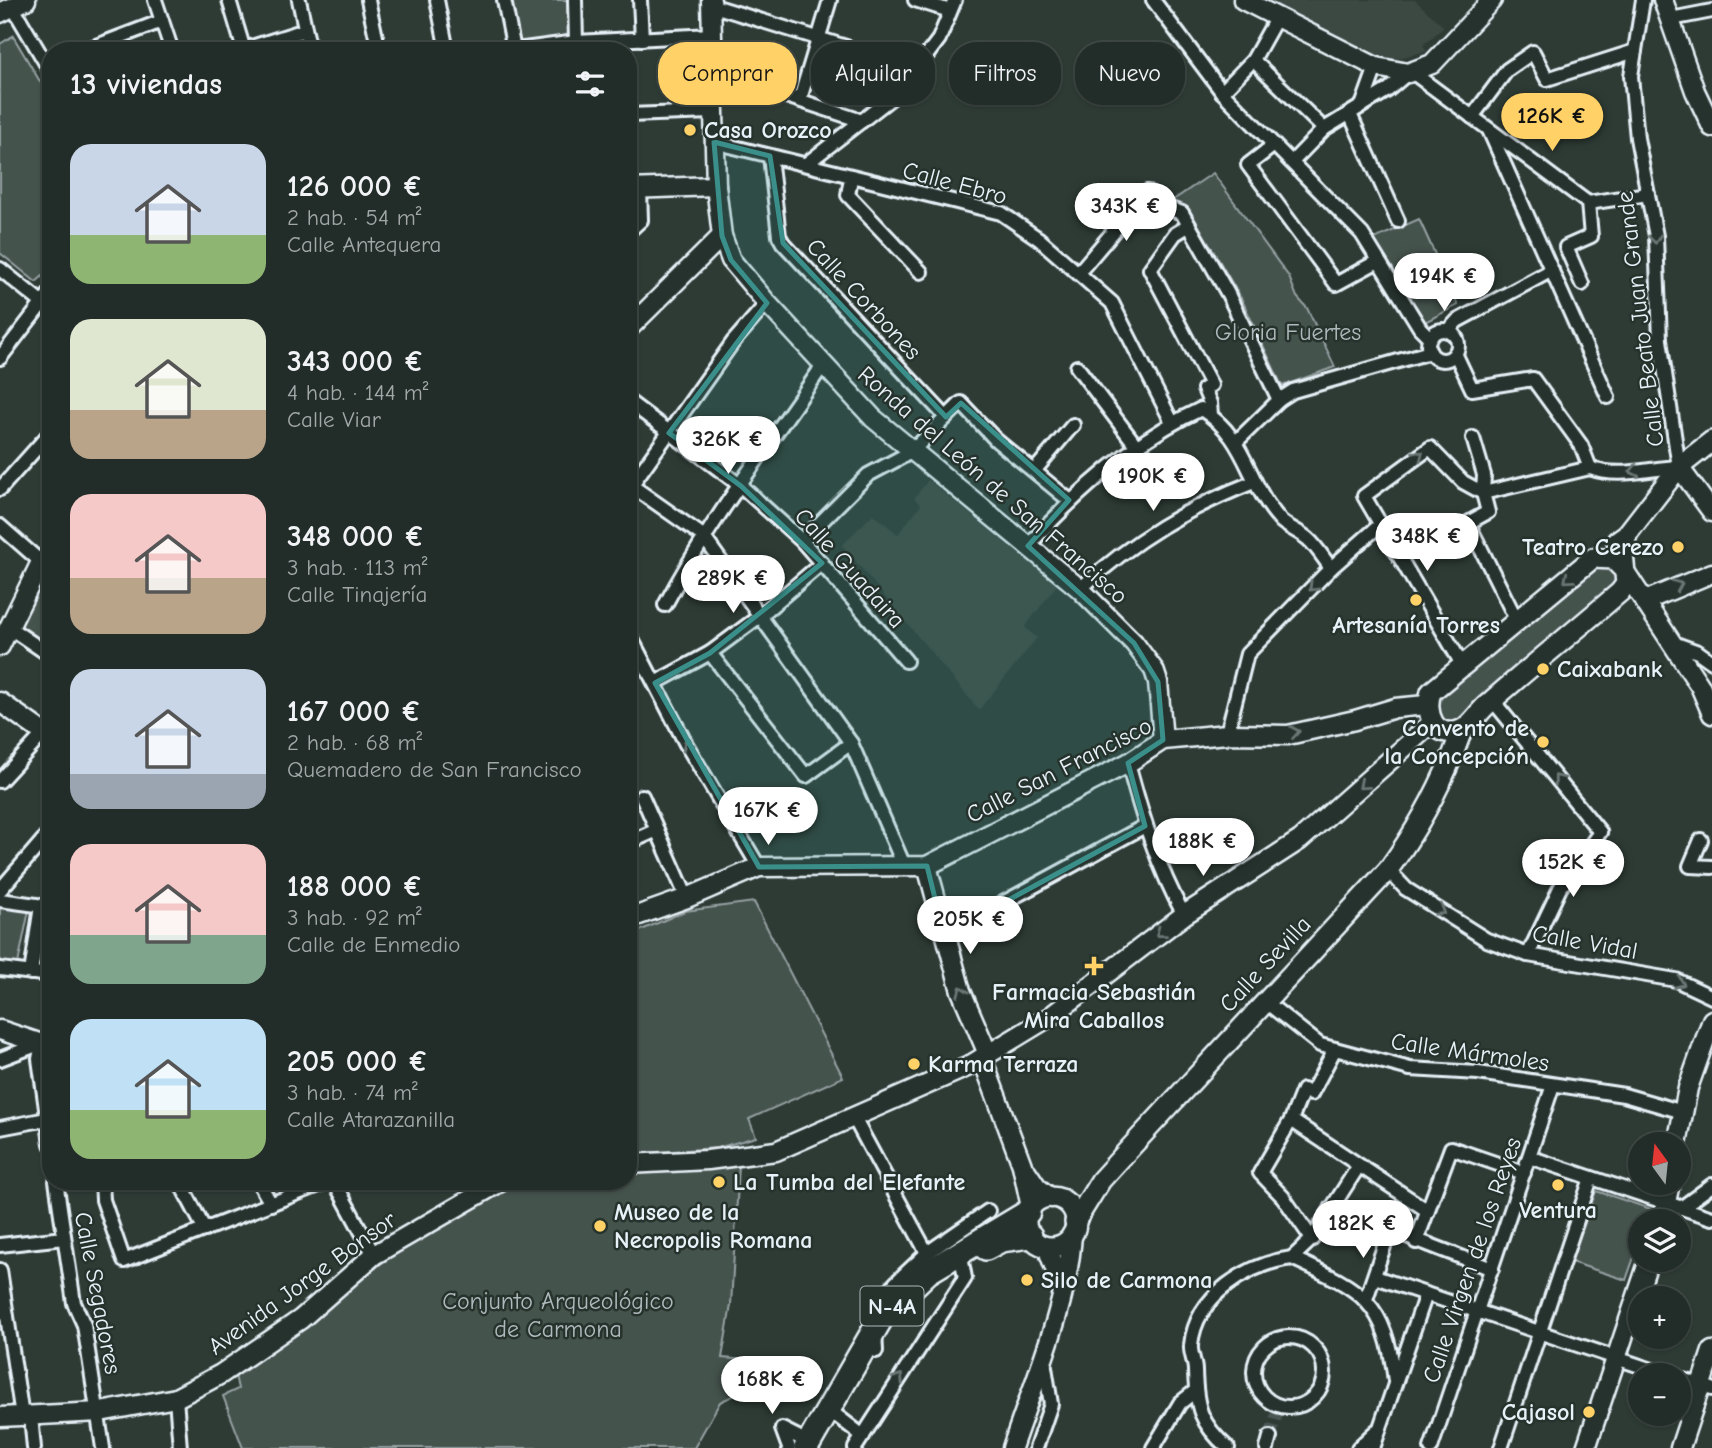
<!DOCTYPE html>
<html lang="es">
<meta charset="utf-8">
<style>
:root{--surface:#222c28;--page:#2a3430;--text:#f1f3f6;--muted:#a2a7a8;--line:#3f4845;--accent:#ffd166}
body{margin:0;font-family:"Comic Neue",sans-serif;background:var(--page);color:var(--text);height:100vh;display:flex;flex-direction:column;font-size:26px;white-space:nowrap}
*{box-sizing:border-box;margin:0}
p{font-size:23px;color:var(--muted)}
.icon{flex:none;width:38px;height:38px;fill:none;stroke:currentColor;stroke-width:2;stroke-linecap:round;stroke-linejoin:round}
.map{position:relative;flex:1;overflow:hidden}
.panel{position:absolute;left:42px;top:42px;width:595px;height:1148px;display:flex;flex-direction:column;background:var(--surface);border-radius:28px;box-shadow:0 2px 5px #0004,0 0 0 2px var(--line)}
.panel>*{flex:none}
.guide{position:absolute;left:658px;top:42px;width:665px;height:63px;display:flex;gap:14px}
.needle{width:46px;rotate:345deg}
.fabs{position:absolute;left:1628px;top:1132px;display:grid;gap:14px}
.fabs a{display:grid;place-items:center;width:63px;height:63px;border-radius:50%;background:var(--surface);box-shadow:0 2px 5px #0004,0 0 0 2px var(--line);font-size:35px}
.price{position:absolute;translate:-50% -60px;padding:0 16px;border-radius:24px;background:#fff;color:#222;font-size:23px;line-height:46px;filter:drop-shadow(0 2px 4px #0008)}
.price::after{content:'';position:absolute;left:50%;top:42px;width:21px;height:16px;margin-left:-10px;background:inherit;clip-path:polygon(0 0,100% 0,50% 100%)}
.price.on{background:var(--accent);color:#111}
ul{padding:0;list-style:none}
li{display:flex;align-items:center;gap:21px;height:175px;padding:0 28px}
li span{display:grid;place-items:center;flex:none;width:196px;height:140px;border-radius:21px;color:#555}
li>.icon{margin-inline-start:auto}
span .icon{width:84px;height:84px;fill:#fffc;stroke-width:1}
li b{font-size:30px}
h2{display:flex;justify-content:space-between;align-items:center;height:84px;padding:0 28px;font-size:30px}
.tag{padding:0 24px;border-radius:28px;background:var(--surface);box-shadow:0 2px 5px #0004,0 0 0 2px var(--line);font-size:24px;line-height:63px}
.tag.on{background:var(--accent);color:#111}
.map>svg:first-child{display:block}
.built{fill:#3b4843}
.green{fill:#45524e;stroke:#96a2a3;stroke-width:2}
.lines{fill:none;stroke-linecap:round;stroke-linejoin:round}
.street-tunnel{stroke:#4a5652;stroke-width:12;stroke-dasharray:12 6;stroke-linecap:butt}
.street-casing{stroke:#e8f1f8;stroke-width:18}
.secondary-casing{stroke:#e8f1f8;stroke-width:23}
.primary-casing{stroke:#e8f1f8;stroke-width:24}
.highway-casing{stroke:#e8f1f8;stroke-width:28}
.street{stroke:#26332d;stroke-width:12}
.secondary{stroke:#26332d;stroke-width:18}
.primary{stroke:#26332d;stroke-width:19}
.highway{stroke:#26332d;stroke-width:23}
.oneway{stroke:#6a7674}
.marked{fill:#3a8f8a;fill-opacity:0.2;stroke:#3a8f8a;stroke-width:5;stroke-linejoin:round}
.poi-dot{fill:#ffd166;stroke:#26332d;stroke-width:2.5}
.labels{text-anchor:middle;stroke-width:5;stroke-linejoin:round;paint-order:stroke}
.shield{fill:#26332d;stroke:#aeb8bb;stroke-width:2}
.shield-label{font-size:23px;font-weight:bold;fill:#e8f1f8}
.poi-label{font-size:24px;font-weight:bold;fill:#e8f1f8;stroke:#26332d;text-anchor:start}
.street-label{font-size:24px;fill:#e8f1f8;stroke:#26332d}
.park-label{font-size:24px;fill:#afb9bc;stroke:#26332d}
</style>
<div class="map">
<svg width="1712" height="1448" viewBox="0 0 1712 1448">
<rect width="100%" height="100%" fill="#2e3b35"/>
<filter id="ink" filterUnits="userSpaceOnUse"><feTurbulence type="fractalNoise" baseFrequency=".0143" numOctaves="2"/><feDisplacementMap in="SourceGraphic" scale="14" xChannelSelector="R" yChannelSelector="G"/><feConvolveMatrix kernelMatrix="1 2 1 2 8 2 1 2 1" color-interpolation-filters="sRGB"/></filter>
<g filter="url(#ink)">
<g class="built">
<polygon points="1264,0 1415,0 1444,27 1423,45 1427,51 1391,60 1362,51"/>
<polygon points="928,480 1057,585 1025,627 1037,638 979,710 842,545 873,514 898,534 921,505 914,498"/>
</g>
<g class="green">
<polygon points="505,0 575,0 576,42 514,50"/>
<polygon points="13,36 51,100 51,269 36,282 0,253 0,44"/>
<polygon points="1213,173 1289,277 1297,297 1307,308 1335,367 1282,386 1242,300 1189,209 1169,203"/>
<polygon points="1419,219 1458,305 1423,323 1372,240"/>
<polygon points="1608,562 1621,579 1459,725 1438,721 1436,695 1595,563"/>
<polygon points="51,564 51,647 19,624"/>
<polygon points="754,902 843,1077 749,1119 756,1137 717,1148 628,1154 628,936 685,911"/>
<polygon points="0,903 29,910 18,964 0,963"/>
<polygon points="739,1165 731,1305 722,1358 746,1360 747,1389 720,1402 694,1448 243,1448 223,1396 238,1389 235,1375 292,1337 383,1262 492,1195 524,1181 628,1181 628,1171"/>
<polygon points="1596,1191 1651,1209 1646,1221 1640,1222 1640,1240 1626,1280 1571,1262"/>
</g>
<g class="lines">
<polyline class="street-tunnel" points="1270,1437 1278,1410"/>
<defs>
<g id="street">
<polyline points="155,0 172,51"/>
<polyline points="229,0 243,47"/>
<polyline points="299,0 310,51"/>
<polyline points="368,0 379,51"/>
<polyline points="437,0 447,51"/>
<polyline points="504,0 514,50"/>
<polyline points="575,0 576,42"/>
<polyline points="640,0 642,39"/>
<polyline points="915,0 950,11"/>
<polyline points="1153,0 1222,92 1362,234 1420,328 1429,337"/>
<polyline points="711,5 914,68"/>
<polyline points="12,6 51,72"/>
<polyline points="1671,19 1712,11"/>
<polyline points="83,51 162,21"/>
<polyline points="239,51 305,30"/>
<polyline points="509,51 576,42 712,35"/>
<polyline points="1253,60 1324,129"/>
<polyline points="713,72 862,121"/>
<polyline points="1412,72 1588,203 1591,236 1566,247 1582,284"/>
<polyline points="1222,92 1253,60 1277,17"/>
<polyline points="800,99 830,0"/>
<polyline points="1362,106 1376,67"/>
<polyline points="1350,114 1398,221"/>
<polyline points="628,115 713,112"/>
<polyline points="1472,117 1507,70 1533,52 1547,79 1635,51"/>
<polyline points="1489,130 1608,397"/>
<polyline points="714,142 1001,213 1039,239 1112,303 1172,422"/>
<polyline points="1274,145 1248,165 1336,284 1378,261"/>
<polyline points="770,156 779,236 783,243 946,417"/>
<polyline points="1292,162 1324,129 1388,90 1408,73"/>
<polyline points="806,164 899,92 939,39 955,0"/>
<polyline points="851,178 848,195 921,272"/>
<polyline points="1588,203 1648,194"/>
<polyline points="1188,226 1175,234 1150,269 1211,385 1204,389 1210,403 1211,415"/>
<polyline points="628,232 641,220 640,189"/>
<polyline points="0,269 51,310"/>
<polyline points="1079,272 1147,192 1165,207 1182,213 1228,294 1279,400"/>
<circle cx="1443" cy="345" r="15"/>
<polyline points="1448,331 1457,321 1552,270"/>
<polyline points="1455,353 1472,389 1533,379 1581,445 1590,468 1483,493"/>
<polyline points="0,358 51,292"/>
<polyline points="1077,367 1138,448"/>
<polyline points="628,401 741,486 802,541 906,661"/>
<polyline points="1473,438 1484,475 1483,493 1488,512 1468,523 1517,621"/>
<polyline points="1237,441 1279,400 1293,391 1430,352"/>
<path d="M1590,468C1619,479 1649,468 1679,467L1660,340L1656,236L1637,138L1631,76L1643,0"/>
<polyline points="1035,470 1073,425"/>
<polyline points="632,486 703,536 760,616 851,743 905,868"/>
<polyline points="0,489 51,432"/>
<polyline points="628,490 733,342 767,303"/>
<polyline points="0,526 41,562"/>
<polyline points="802,541 868,475 911,452 961,403 996,440 1069,500"/>
<path d="M1028,546C1076,493 1135,439 1201,409C1248,438 1246,483 1281,521C1289,528 1300,532 1308,539C1317,547 1324,559 1331,568"/>
<path d="M1080,589C1133,540 1187,508 1254,482"/>
<path d="M665,605C710,520 769,445 823,365"/>
<polyline points="10,628 51,656"/>
<polyline points="628,632 686,744 759,867"/>
<polyline points="1673,643 1698,652 1712,662"/>
<polyline points="710,653 806,776 851,743"/>
<polyline points="1463,666 1364,496 1430,448 1463,482 1483,493"/>
<polyline points="655,683 710,653 760,616 822,563"/>
<polyline points="1497,696 1498,707 1600,832 1560,888 1528,955"/>
<polyline points="1227,734 1247,654 1331,568 1381,524"/>
<path d="M1128,763C1142,816 1157,866 1184,915"/>
<polyline points="0,781 44,733"/>
<polyline points="642,796 687,898"/>
<polyline points="1701,840 1690,866 1712,867"/>
<polyline points="628,843 657,830"/>
<polyline points="1388,870 1406,889 1487,940 1528,955 1676,980 1712,997"/>
<polyline points="0,890 51,831"/>
<polyline points="0,900 51,907"/>
<polyline points="944,935 1145,826"/>
<polyline points="0,969 51,975"/>
<polyline points="31,973 41,906"/>
<polyline points="1266,1002 1320,1045 1410,1069 1478,1073 1624,1095 1683,1112"/>
<polyline points="42,1043 39,1059 51,1144"/>
<polyline points="0,1059 42,1043"/>
<path d="M854,1118L927,1253C891,1288 872,1296 876,1351"/>
<polyline points="1291,1120 1428,1211"/>
<polyline points="0,1128 47,1119"/>
<polyline points="1529,1157 1712,1218"/>
<polyline points="56,1181 74,1303 84,1325 103,1448"/>
<polyline points="102,1181 103,1200 124,1261 329,1181"/>
<polyline points="179,1181 205,1230"/>
<polyline points="258,1181 271,1204"/>
<polyline points="334,1181 374,1255"/>
<polyline points="1332,1207 1492,1269"/>
<polyline points="1681,1208 1712,1185"/>
<polyline points="1312,1239 1283,1197 1260,1173 1291,1120 1303,1090 1311,1094 1335,1049"/>
<polyline points="1416,1242 1451,1148 1524,1173"/>
<polyline points="0,1245 64,1238"/>
<polyline points="927,1253 988,1211"/>
<path d="M1292,1258C1361,1290 1385,1299 1395,1381"/>
<polyline points="1292,1258 1312,1239 1358,1167"/>
<polyline points="0,1270 22,1416"/>
<polyline points="1375,1277 1670,1376"/>
<polyline points="1366,1299 1389,1232"/>
<circle cx="1289" cy="1372" r="35"/>
<polyline points="1678,1378 1712,1389"/>
<polyline points="176,1398 180,1448"/>
<polyline points="31,1416 34,1448"/>
<polyline points="837,1416 863,1436"/>
<polyline points="789,1448 782,1429 802,1439 811,1439"/>
<polyline points="855,1448 965,1278 962,1262"/>
<polyline points="1036,1448 1051,1404 1044,1361"/>
<polyline points="1153,1448 1180,1403 1194,1392"/>
<path d="M1228,1448C1200,1424 1196,1406 1195,1371C1195,1362 1190,1353 1191,1345C1196,1295 1248,1264 1292,1258"/>
<polyline points="1267,1448 1270,1437"/>
<polyline points="1358,1448 1376,1431"/>
<polyline points="1373,1448 1426,1294"/>
<polyline points="1431,1448 1553,1085"/>
<polyline points="1501,1448 1591,1178"/>
</g>
<g id="secondary">
<polyline points="711,0 716,186 722,236 731,260 767,303 873,418 1080,589 1134,643 1154,670 1158,682 1163,740"/>
<polyline points="1243,0 1376,67 1408,73 1432,64 1492,0"/>
<polyline points="1663,0 1695,91 1712,127"/>
<polyline points="0,13 26,0"/>
<polyline points="628,189 716,186"/>
<polyline points="628,329 722,236"/>
<polyline points="1679,467 1712,512"/>
<polyline points="1624,570 1700,686 1712,714"/>
<polyline points="1645,601 1712,573"/>
<polyline points="0,646 41,562 51,554"/>
<polyline points="0,702 51,738"/>
<polyline points="927,866 961,991 988,1054"/>
<polyline points="628,919 687,898 759,867 927,866 1128,763 1163,740 1227,734 1288,735 1355,720 1395,708 1426,705"/>
<polyline points="0,1030 51,1047"/>
<polyline points="982,1058 1022,1165 1031,1207"/>
<polyline points="1677,1144 1688,1088 1712,1020"/>
<polyline points="628,1164 708,1160 776,1151 967,1067 1051,1016 1184,915 1300,840 1432,723"/>
<polyline points="1027,1172 1037,1187 1051,1198"/>
<polyline points="1662,1222 1670,1183"/>
<polyline points="1047,1247 1063,1290"/>
<polyline points="0,1417 100,1412 176,1398 221,1374 301,1319 374,1255 502,1181"/>
<path d="M1012,1448C1034,1381 1068,1305 1072,1234"/>
<polyline points="1586,1448 1649,1260"/>
<polyline points="1680,1448 1712,1351"/>
</g>
<g id="primary">
<polyline points="1617,541 1627,534 1679,467 1712,441"/>
<path d="M1624,570L1613,559L1593,558L1431,692C1424,712 1434,741 1461,730C1471,726 1479,711 1488,704C1531,666 1576,630 1620,592L1626,584L1623,553L1627,534"/>
<circle cx="1051" cy="1222" r="25"/>
<path d="M1075,1222L1101,1180L1131,1147L1388,870C1420,826 1444,781 1462,730"/>
</g>
<g id="highway">
<polyline points="986,1248 1001,1240 1030,1236"/>
<polyline points="806,1448 883,1315 928,1272 1028,1212"/>
</g>
</defs>
<use href="#street" class="street-casing"/>
<use href="#secondary" class="secondary-casing"/>
<use href="#primary" class="primary-casing"/>
<use href="#highway" class="highway-casing"/>
<use href="#street" class="street"/>
<use href="#secondary" class="secondary"/>
<use href="#primary" class="primary"/>
<use href="#highway" class="highway"/>
</g>
<defs><path id="oneway-chevron" d="M-2-3.5L2.5 0L-2 3.5" fill="none" stroke-width="1.6" stroke-linecap="round" stroke-linejoin="round" transform="scale(1.75)"/></defs>
<g class="oneway">
<use href="#oneway-chevron" transform="translate(1655 239) rotate(84)"/>
<use href="#oneway-chevron" transform="translate(1419 455) rotate(-37)"/>
<use href="#oneway-chevron" transform="translate(1634 471) rotate(167)"/>
<use href="#oneway-chevron" transform="translate(1568 579) rotate(140)"/>
<use href="#oneway-chevron" transform="translate(1678 585) rotate(-23)"/>
<use href="#oneway-chevron" transform="translate(1313 587) rotate(135)"/>
<use href="#oneway-chevron" transform="translate(1295 732) rotate(-9)"/>
<use href="#oneway-chevron" transform="translate(687 745) rotate(-119)"/>
<use href="#oneway-chevron" transform="translate(1558 779) rotate(-128)"/>
<use href="#oneway-chevron" transform="translate(1363 785) rotate(139)"/>
<use href="#oneway-chevron" transform="translate(1441 911) rotate(32)"/>
<use href="#oneway-chevron" transform="translate(1160 933) rotate(142)"/>
<use href="#oneway-chevron" transform="translate(1680 983) rotate(21)"/>
<use href="#oneway-chevron" transform="translate(962 991) rotate(-111)"/>
<use href="#oneway-chevron" transform="translate(899 1378) rotate(-57)"/>
</g>
</g>
<path class="marked" d="M714,142L770,156L783,243L946,417L961,403L1069,500L1028,546L1134,643L1158,682L1163,740L1128,763L1145,826L944,935L927,866L759,867L655,683L710,653L822,563L741,486L669,433L767,303L731,260L722,236Z"/>
<g class="poi-dot">
<circle cx="690" cy="130" r="7"/>
<circle cx="1678" cy="547" r="7"/>
<circle cx="1416" cy="600" r="7"/>
<circle cx="1543" cy="669" r="7"/>
<circle cx="1543" cy="742" r="7"/>
<path d="M1090.5 955.5h7v7h7v7h-7v7h-7v-7h-7v-7h7z"/>
<circle cx="914" cy="1064" r="7"/>
<circle cx="719" cy="1182" r="7"/>
<circle cx="1558" cy="1185" r="7"/>
<circle cx="600" cy="1226" r="7"/>
<circle cx="1027" cy="1280" r="7"/>
<circle cx="1589" cy="1412" r="7"/>
</g>
<g class="labels">
<rect class="shield" x="860.5" y="1286.5" width="63" height="39" rx="5"/>
<g class="shield-label">
<text x="892" y="1314">N-4A</text>
</g>
<g class="poi-label">
<text x="704" y="138">Casa Orozco</text>
<text x="1664" y="555" text-anchor="end">Teatro Cerezo</text>
<text x="1416" y="633" text-anchor="middle">Artesanía Torres</text>
<text x="1557" y="677">Caixabank</text>
<text x="1529" y="736" text-anchor="end">Convento de<tspan x="1529" dy="28">la Concepción</tspan></text>
<text x="1094" y="1000" text-anchor="middle">Farmacia Sebastián<tspan x="1094" dy="28">Mira Caballos</tspan></text>
<text x="928" y="1072">Karma Terraza</text>
<text x="733" y="1190">La Tumba del Elefante</text>
<text x="1558" y="1218" text-anchor="middle">Ventura</text>
<text x="614" y="1220">Museo de la<tspan x="614" dy="28">Necropolis Romana</tspan></text>
<text x="1041" y="1288">Silo de Carmona</text>
<text x="1575" y="1420" text-anchor="end">Cajasol</text>
</g>
<g class="street-label">
<text transform="translate(955 183) rotate(15)" y="8">Calle Ebro</text>
<text transform="translate(864 299) rotate(47)" y="8">Calle Corbones</text>
<text transform="translate(1640 319) rotate(-97)" y="8">Calle Beato Juan Grande</text>
<text transform="translate(993 485) rotate(41)" y="8">Ronda del León de San Francisco</text>
<text transform="translate(850 568) rotate(48)" y="8">Calle Guadaira</text>
<text transform="translate(1059 770) rotate(-27)" y="8">Calle San Francisco</text>
<text transform="translate(1585 942) rotate(10)" y="8">Calle Vidal</text>
<text transform="translate(1265 964) rotate(-47)" y="8">Calle Sevilla</text>
<text transform="translate(1470 1052) rotate(8)" y="8">Calle Mármoles</text>
<text transform="translate(1472 1260) rotate(-71)" y="8">Calle Virgen de los Reyes</text>
<text transform="translate(302 1283) rotate(-36)" y="8">Avenida Jorge Bonsor</text>
<text transform="translate(98 1293) rotate(79)" y="8">Calle Segadores</text>
</g>
<g class="park-label">
<text x="1288" y="340">Gloria Fuertes</text>
<text x="558" y="1309">Conjunto Arqueológico<tspan x="558" dy="28">de Carmona</tspan></text>
</g>
</g>
</svg>
<div class="fabs">
<a><svg class="needle" viewBox="-14 -14 28 28"><path d="M0-13l5 13h-10z" fill="#e53935"/><path d="M0 13l5-13h-10z" fill="#a2a7a8"/></svg></a>
<a><svg class="icon" aria-label="layers" viewBox="0 0 24 24"><path d="M12 4l9 5-9 5-9-5zM3 14l9 5 9-5"/></svg></a>
<a>+</a>
<a>−</a>
</div>
<b class="price on" style="left:1552px;top:153px">126K €</b>
<b class="price" style="left:1126px;top:243px">343K €</b>
<b class="price" style="left:1444px;top:313px">194K €</b>
<b class="price" style="left:728px;top:476px">326K €</b>
<b class="price" style="left:1153px;top:513px">190K €</b>
<b class="price" style="left:1427px;top:573px">348K €</b>
<b class="price" style="left:733px;top:615px">289K €</b>
<b class="price" style="left:768px;top:847px">167K €</b>
<b class="price" style="left:1203px;top:878px">188K €</b>
<b class="price" style="left:1573px;top:899px">152K €</b>
<b class="price" style="left:970px;top:956px">205K €</b>
<b class="price" style="left:1363px;top:1260px">182K €</b>
<b class="price" style="left:772px;top:1416px">168K €</b>
<div class="guide">
<a class="tag on">Comprar</a>
<a class="tag">Alquilar</a>
<a class="tag">Filtros</a>
<a class="tag">Nuevo</a>
</div>
<section class="panel">
<h2>13 viviendas<svg class="icon" aria-label="filters" viewBox="0 0 24 24"><path d="M4 7h16M4 17h16"/><circle cx="9" cy="7" r="2"/><circle cx="15" cy="17" r="2"/></svg></h2>
<ul>
<li><span style="background:linear-gradient(#c9d6e8 65%,#8fb573 0)"><svg class="icon" aria-label="home" viewBox="0 0 24 24"><path d="M3 11l9-7 9 7M6 9v11h12V9"/></svg></span><div><b>126 000 €</b><p>2 hab. · 54 m²</p><p>Calle Antequera</p></div></li>
<li><span style="background:linear-gradient(#dfe7d0 65%,#b9a48a 0)"><svg class="icon" aria-label="home" viewBox="0 0 24 24"><path d="M3 11l9-7 9 7M6 9v11h12V9"/></svg></span><div><b>343 000 €</b><p>4 hab. · 144 m²</p><p>Calle Viar</p></div></li>
<li><span style="background:linear-gradient(#f6c9c9 60%,#b9a48a 0)"><svg class="icon" aria-label="home" viewBox="0 0 24 24"><path d="M3 11l9-7 9 7M6 9v11h12V9"/></svg></span><div><b>348 000 €</b><p>3 hab. · 113 m²</p><p>Calle Tinajería</p></div></li>
<li><span style="background:linear-gradient(#c9d6e8 75%,#9aa5b1 0)"><svg class="icon" aria-label="home" viewBox="0 0 24 24"><path d="M3 11l9-7 9 7M6 9v11h12V9"/></svg></span><div><b>167 000 €</b><p>2 hab. · 68 m²</p><p>Quemadero de San Francisco</p></div></li>
<li><span style="background:linear-gradient(#f6c9c9 65%,#7fa58c 0)"><svg class="icon" aria-label="home" viewBox="0 0 24 24"><path d="M3 11l9-7 9 7M6 9v11h12V9"/></svg></span><div><b>188 000 €</b><p>3 hab. · 92 m²</p><p>Calle de Enmedio</p></div></li>
<li><span style="background:linear-gradient(#bfe0f5 65%,#8fb573 0)"><svg class="icon" aria-label="home" viewBox="0 0 24 24"><path d="M3 11l9-7 9 7M6 9v11h12V9"/></svg></span><div><b>205 000 €</b><p>3 hab. · 74 m²</p><p>Calle Atarazanilla</p></div></li>
</ul>
</section>
</div>
